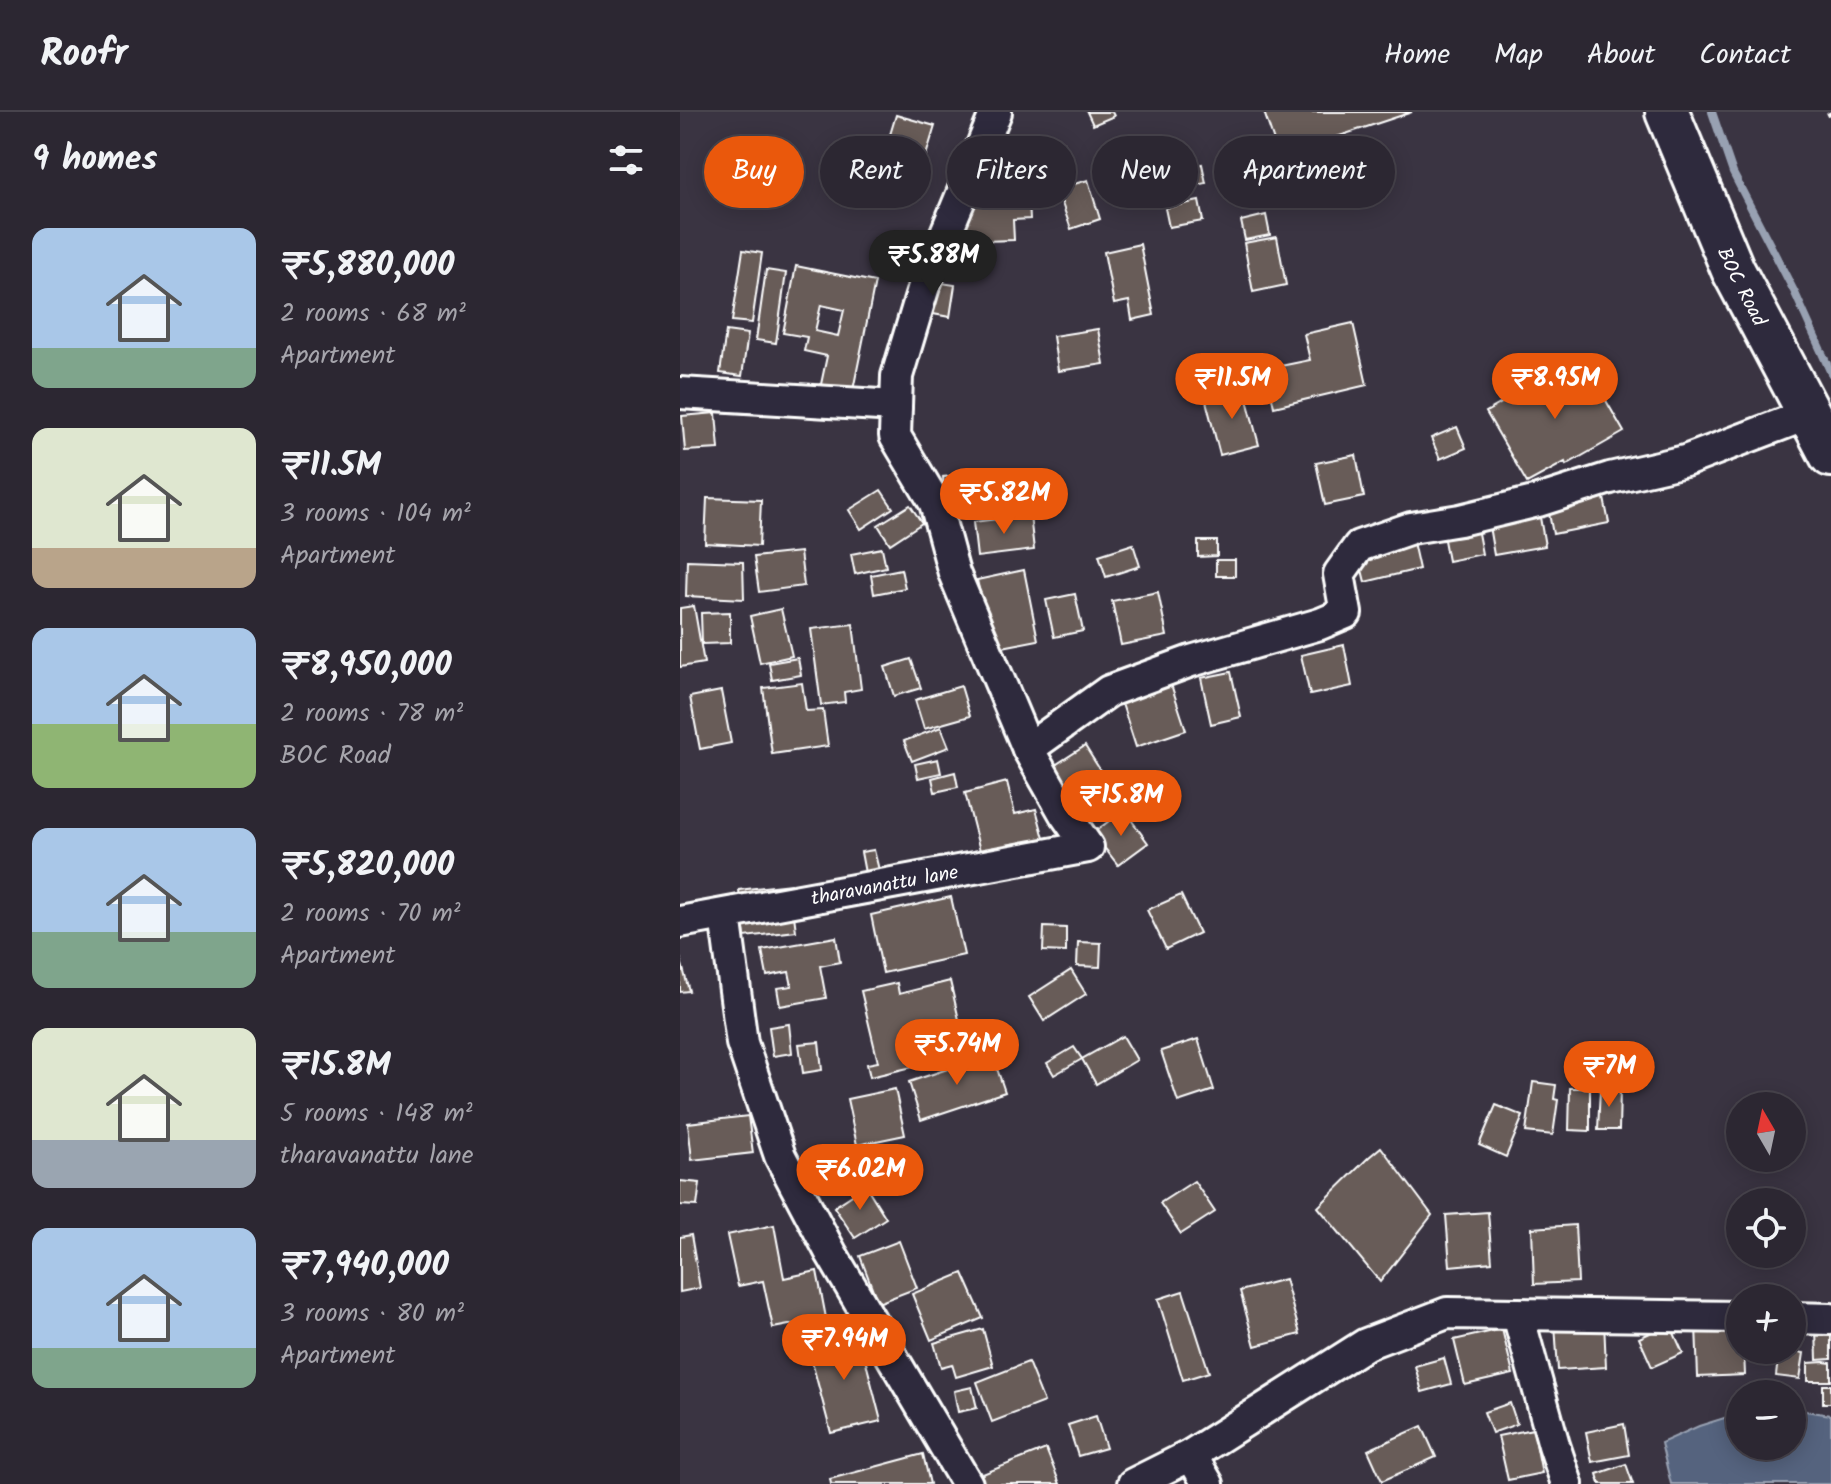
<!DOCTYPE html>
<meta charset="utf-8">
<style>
:root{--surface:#2c2732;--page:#38333e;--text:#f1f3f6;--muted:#a6a5ac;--line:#48444d;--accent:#ea580c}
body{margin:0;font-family:Kalam,sans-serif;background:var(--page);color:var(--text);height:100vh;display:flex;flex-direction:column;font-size:30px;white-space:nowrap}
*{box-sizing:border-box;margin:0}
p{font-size:26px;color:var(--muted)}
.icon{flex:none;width:44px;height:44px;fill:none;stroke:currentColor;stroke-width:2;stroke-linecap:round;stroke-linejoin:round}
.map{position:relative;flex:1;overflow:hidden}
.panel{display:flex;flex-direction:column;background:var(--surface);width:680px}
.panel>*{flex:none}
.guide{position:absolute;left:24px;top:24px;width:760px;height:72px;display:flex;gap:16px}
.needle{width:52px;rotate:351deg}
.buttons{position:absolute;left:1046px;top:980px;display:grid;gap:16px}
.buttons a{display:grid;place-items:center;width:80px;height:80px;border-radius:50%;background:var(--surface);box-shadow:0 4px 20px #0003,0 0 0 2px var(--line);font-size:40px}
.price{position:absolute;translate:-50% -68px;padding:0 18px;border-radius:28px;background:var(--accent);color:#fff;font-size:26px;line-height:52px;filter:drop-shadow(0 2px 4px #0008)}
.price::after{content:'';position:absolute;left:50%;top:48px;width:24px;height:18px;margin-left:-12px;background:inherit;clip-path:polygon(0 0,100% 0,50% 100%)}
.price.current{background:#222;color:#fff}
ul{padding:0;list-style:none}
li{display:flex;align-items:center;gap:24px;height:200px;padding:0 32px}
li span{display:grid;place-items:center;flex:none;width:224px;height:160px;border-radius:16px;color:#555}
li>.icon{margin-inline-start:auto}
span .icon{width:96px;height:96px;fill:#fffc;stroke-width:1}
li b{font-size:34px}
h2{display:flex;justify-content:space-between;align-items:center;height:96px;padding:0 32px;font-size:34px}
.chip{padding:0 28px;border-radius:36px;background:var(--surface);box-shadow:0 4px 20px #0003,0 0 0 2px var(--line);font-size:28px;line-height:72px}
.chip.current{background:var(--accent);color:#fff}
header{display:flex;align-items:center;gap:48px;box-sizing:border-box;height:112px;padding:0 40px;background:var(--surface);border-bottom:2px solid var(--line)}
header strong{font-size:38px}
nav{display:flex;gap:44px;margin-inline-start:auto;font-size:28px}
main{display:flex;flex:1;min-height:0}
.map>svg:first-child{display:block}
.water{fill:#54637e;stroke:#98a1b2;stroke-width:2}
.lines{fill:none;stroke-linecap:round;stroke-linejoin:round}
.stream{stroke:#98a1b2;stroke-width:8}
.building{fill:#685c58;stroke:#fff;stroke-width:2;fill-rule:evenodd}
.street-casing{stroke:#fff;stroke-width:36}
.secondary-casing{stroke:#fff;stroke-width:48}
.street{stroke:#2f2a3d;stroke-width:30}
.secondary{stroke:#2f2a3d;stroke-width:42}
.rail{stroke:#fff;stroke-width:6;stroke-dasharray:12 6;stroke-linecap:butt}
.labels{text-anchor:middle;stroke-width:6;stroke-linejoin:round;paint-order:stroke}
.street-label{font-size:20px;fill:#fff;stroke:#2f2a3d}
</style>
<header>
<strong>Roofr</strong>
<nav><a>Home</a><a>Map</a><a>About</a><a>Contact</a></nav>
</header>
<main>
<section class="panel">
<h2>9 homes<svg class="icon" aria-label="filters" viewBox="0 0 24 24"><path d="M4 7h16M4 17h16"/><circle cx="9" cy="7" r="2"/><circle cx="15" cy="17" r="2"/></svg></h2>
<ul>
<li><span style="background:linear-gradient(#a9c7e8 75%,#7fa58c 0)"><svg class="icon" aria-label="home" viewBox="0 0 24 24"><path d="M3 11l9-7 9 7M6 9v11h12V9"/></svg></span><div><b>₹5,880,000</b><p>2 rooms · 68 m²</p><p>Apartment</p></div></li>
<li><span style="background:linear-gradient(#dfe7d0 75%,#b9a48a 0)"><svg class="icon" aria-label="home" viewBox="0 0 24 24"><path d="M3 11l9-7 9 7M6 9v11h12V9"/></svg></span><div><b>₹11.5M</b><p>3 rooms · 104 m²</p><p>Apartment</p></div></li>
<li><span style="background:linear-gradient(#a9c7e8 60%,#8fb573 0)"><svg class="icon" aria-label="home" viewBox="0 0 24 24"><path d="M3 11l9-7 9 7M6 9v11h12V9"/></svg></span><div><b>₹8,950,000</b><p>2 rooms · 78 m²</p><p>BOC Road</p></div></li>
<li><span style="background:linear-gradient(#a9c7e8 65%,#7fa58c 0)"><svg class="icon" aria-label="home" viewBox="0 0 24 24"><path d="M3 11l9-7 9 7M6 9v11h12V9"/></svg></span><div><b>₹5,820,000</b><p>2 rooms · 70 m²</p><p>Apartment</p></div></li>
<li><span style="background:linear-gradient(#dfe7d0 70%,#9aa5b1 0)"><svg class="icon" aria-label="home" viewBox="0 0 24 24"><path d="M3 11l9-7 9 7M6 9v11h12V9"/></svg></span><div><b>₹15.8M</b><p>5 rooms · 148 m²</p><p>tharavanattu lane</p></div></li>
<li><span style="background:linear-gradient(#a9c7e8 75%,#7fa58c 0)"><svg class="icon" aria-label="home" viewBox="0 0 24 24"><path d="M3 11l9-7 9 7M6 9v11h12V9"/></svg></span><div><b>₹7,940,000</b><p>3 rooms · 80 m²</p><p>Apartment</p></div></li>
</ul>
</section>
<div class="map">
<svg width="1151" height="1372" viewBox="0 0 1151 1372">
<rect width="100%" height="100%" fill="#3a3442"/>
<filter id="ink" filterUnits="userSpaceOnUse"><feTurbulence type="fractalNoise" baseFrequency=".0125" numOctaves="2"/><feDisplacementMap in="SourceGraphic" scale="16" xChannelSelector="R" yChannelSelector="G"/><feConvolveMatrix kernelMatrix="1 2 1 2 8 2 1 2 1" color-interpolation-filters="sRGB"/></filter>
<g filter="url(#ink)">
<polygon class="water" points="1112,1297 1151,1303 1151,1372 991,1372 981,1331 1019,1314 1060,1301 1060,1334 1112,1334"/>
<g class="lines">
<polyline class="stream" points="1032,0 1053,61 1115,181 1151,261"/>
</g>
<g class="building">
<polygon points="407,0 432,0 434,4 413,13"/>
<polygon points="584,0 732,0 599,44"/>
<polygon points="216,3 255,14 241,60 202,49"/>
<polygon points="384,30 385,74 363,75 364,90 349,91 350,107 333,108 334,128 273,130 302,32"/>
<polygon points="457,45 464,80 428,88 420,53"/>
<polygon points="522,52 526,71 493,78 489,58"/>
<polygon points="408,68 420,107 391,117 377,77"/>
<polygon points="519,89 523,109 489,115 485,96"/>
<polygon points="586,103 590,123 565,128 561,109"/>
<polygon points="597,125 606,173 573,180 564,131"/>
<polygon points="460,132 474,203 452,208 449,189 434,192 424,140"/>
<polygon points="63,138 82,141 72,211 52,209"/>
<path d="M116,154L195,170L172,283L140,277L147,244L124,239L127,225L103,221ZM141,193L164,198L158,224L135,219Z"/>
<polygon points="86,158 106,161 96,231 76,228"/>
<polygon points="236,167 275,173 270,205 230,198"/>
<polygon points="673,211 687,273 594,295 586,257 630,248 624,222"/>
<polygon points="418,217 424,252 378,259 373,224"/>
<polygon points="46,219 68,222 62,264 40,261"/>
<polygon points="901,245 944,320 886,353 885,350 847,371 806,300"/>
<polygon points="564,276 579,333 540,343 525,285"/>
<polygon points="36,301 39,337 5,339 2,304"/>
<polygon points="777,315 786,336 760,347 751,326"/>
<polygon points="676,343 684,385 645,393 636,351"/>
<polygon points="311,360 316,398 267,403 263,365"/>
<polygon points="922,376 929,411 873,422 866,386"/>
<polygon points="201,378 213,396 181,417 169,398"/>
<polygon points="856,382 865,434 814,443 805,391"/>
<polygon points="27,386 81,388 79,434 25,431"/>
<polygon points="230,393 242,411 210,432 198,413"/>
<polygon points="794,400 802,442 768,449 760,407"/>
<polygon points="350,403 354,438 297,445 293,410"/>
<polygon points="729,412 739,457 685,470 674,425"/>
<polygon points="518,429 537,429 537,444 518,445"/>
<polygon points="453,432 460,454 426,465 419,443"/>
<polygon points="202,436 206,455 175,462 171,442"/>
<polygon points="120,440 124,474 79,480 74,445"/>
<polygon points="7,448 63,450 64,487 6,484"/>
<rect x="536" y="448" width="19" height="16"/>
<polygon points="221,457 225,476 194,482 191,463"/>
<polygon points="344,458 358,528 312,537 297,468"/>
<polygon points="478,480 487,524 441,533 432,489"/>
<polygon points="395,482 403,519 374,525 366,488"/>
<polygon points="14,494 24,551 0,555 0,496"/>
<polygon points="101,497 112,544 80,551 70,504"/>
<polygon points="50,500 50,531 22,532 21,501"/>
<polygon points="173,512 181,577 164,580 165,590 141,593 131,517"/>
<polygon points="664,533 672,574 630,583 621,543"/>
<polygon points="118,546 121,563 92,568 89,551"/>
<polygon points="231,547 241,576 214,584 205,555"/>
<polygon points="485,554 506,618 456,635 435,570"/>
<polygon points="551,560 561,605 531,612 521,566"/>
<polygon points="122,571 126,599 143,598 148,634 92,642 83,576"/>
<polygon points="281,574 290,604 244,617 235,588"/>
<polygon points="41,579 51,631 20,637 10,585"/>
<polygon points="261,615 269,635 232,649 224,629"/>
<polygon points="405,634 429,672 393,694 369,657"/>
<polygon points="258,647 261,661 238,666 235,652"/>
<polygon points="275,660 278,675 255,680 252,666"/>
<polygon points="327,670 335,702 356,697 368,741 305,758 285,681"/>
<polygon points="444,698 468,731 438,753 413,721"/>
<polygon points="194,738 199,758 185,761 181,740"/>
<polygon points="110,772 116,819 65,825 59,778"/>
<polygon points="501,783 519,821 486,837 467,798"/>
<polygon points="271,785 284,843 203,861 191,803"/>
<polygon points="364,815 386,816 386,840 363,839"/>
<polygon points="156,825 160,850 140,854 146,886 100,894 97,876 112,874 109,860 87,864 82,838"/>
<polygon points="398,830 421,831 420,855 397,854"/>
<polygon points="0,845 9,879 0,880"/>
<polygon points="391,858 406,882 364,909 349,885"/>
<polygon points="270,869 287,942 190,965 187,952 198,950 181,879 217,871 219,882"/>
<polygon points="109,912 112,941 93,944 89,915"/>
<polygon points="443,924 457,948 416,972 402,947"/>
<polygon points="518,927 534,978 498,990 481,939"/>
<polygon points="139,930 142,958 123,961 119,932"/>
<polygon points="394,935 402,947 374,963 367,951"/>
<polygon points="312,942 325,980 241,1008 229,970"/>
<polygon points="853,970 876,973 874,987 878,988 873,1023 846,1020"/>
<polygon points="890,976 910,976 910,1019 889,1018"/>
<polygon points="920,976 940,976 939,1018 918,1018"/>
<polygon points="215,977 225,1023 177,1033 167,987"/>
<polygon points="816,993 843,1004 826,1045 799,1033"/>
<polygon points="68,1004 73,1041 12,1048 8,1011"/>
<polygon points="701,1035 752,1103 700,1170 638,1095 689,1045"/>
<polygon points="0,1069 20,1071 17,1094 0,1093"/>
<polygon points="514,1069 535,1100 501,1122 480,1091"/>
<polygon points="186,1074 206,1106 175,1126 154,1095"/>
<polygon points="808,1100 812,1150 770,1154 766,1103"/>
<polygon points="94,1113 104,1166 137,1159 146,1206 93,1216 83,1169 58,1174 47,1123"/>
<polygon points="895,1113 898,1170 854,1172 852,1116"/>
<polygon points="11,1123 20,1176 0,1180 0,1125"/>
<polygon points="219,1129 237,1176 198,1191 180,1144"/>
<polygon points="283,1161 303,1206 251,1228 232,1182"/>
<polygon points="605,1167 620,1222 575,1234 560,1179"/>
<polygon points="503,1179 529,1260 503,1268 478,1187"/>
<polygon points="924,1209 926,1255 878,1258 875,1212"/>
<polygon points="1060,1211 1060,1238 1064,1238 1065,1263 1018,1265 1016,1213"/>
<polygon points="990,1212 1003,1241 972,1255 959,1226"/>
<polygon points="1136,1216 1151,1216 1151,1247 1137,1248"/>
<polygon points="303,1217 313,1254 276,1265 272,1252 261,1255 254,1231"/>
<polygon points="822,1217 833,1262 785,1273 774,1228"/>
<polygon points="178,1219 201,1309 151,1321 127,1231"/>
<polygon points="1099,1238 1124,1241 1120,1267 1096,1264"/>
<polygon points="764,1246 771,1272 742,1280 735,1254"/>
<polygon points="348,1250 364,1290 312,1310 297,1270"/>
<polygon points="1144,1250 1151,1251 1151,1269 1128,1269 1128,1251"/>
<rect x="1143" y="1273" width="8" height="18"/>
<polygon points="292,1275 297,1296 278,1300 274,1279"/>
<polygon points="830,1291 837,1312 812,1321 804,1300"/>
<polygon points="416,1304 426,1336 398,1344 388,1313"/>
<polygon points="944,1312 949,1343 912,1350 906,1320"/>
<polygon points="742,1314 756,1345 702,1369 688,1338"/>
<polygon points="853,1317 862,1361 828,1368 818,1324"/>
<polygon points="366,1337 380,1372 298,1372 295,1365"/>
<polygon points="243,1342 250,1372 151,1372 150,1367"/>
<polygon points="946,1352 953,1372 920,1372 917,1362"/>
</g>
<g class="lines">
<defs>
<g id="street">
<polyline points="0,281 216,294"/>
<polyline points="348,637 429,579 511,549 640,512 666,501 659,462 679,434 731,416 780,408 858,389 930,366 1005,349 1129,302"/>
<polyline points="45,803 62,931 100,1044 151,1141 287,1372"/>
<path id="s1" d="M0,810L408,735L385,702L348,637L274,461L255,391L215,324L217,264L244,174L316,0"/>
<polyline points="838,1203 874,1333 887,1372"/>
<polyline points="1112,1206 1151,1207"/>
<polyline points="511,1343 528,1372"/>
<polyline points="453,1372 511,1343 686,1232 767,1201 1060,1205"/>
</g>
<g id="secondary">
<path id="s2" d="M987,0L1053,158L1151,343"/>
</g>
</defs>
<use href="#street" class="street-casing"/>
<use href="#secondary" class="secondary-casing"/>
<use href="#street" class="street"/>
<use href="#secondary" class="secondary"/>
<polyline class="rail" points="1149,0 1151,4"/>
</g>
</g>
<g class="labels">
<g class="street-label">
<text dy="7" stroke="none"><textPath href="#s2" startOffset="190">BOC Road</textPath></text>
<text dy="7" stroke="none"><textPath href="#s1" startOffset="208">tharavanattu lane</textPath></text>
</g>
</g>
</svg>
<div class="buttons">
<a><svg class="needle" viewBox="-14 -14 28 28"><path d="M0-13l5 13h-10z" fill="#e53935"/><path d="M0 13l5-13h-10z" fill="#a6a5ac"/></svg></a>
<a><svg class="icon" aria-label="locate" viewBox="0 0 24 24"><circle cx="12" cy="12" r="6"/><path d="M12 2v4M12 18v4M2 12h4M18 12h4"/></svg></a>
<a>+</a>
<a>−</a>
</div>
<b class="price current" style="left:253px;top:186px">₹5.88M</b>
<b class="price" style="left:552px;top:309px">₹11.5M</b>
<b class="price" style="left:875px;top:309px">₹8.95M</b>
<b class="price" style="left:324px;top:424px">₹5.82M</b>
<b class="price" style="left:441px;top:726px">₹15.8M</b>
<b class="price" style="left:277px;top:975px">₹5.74M</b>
<b class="price" style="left:929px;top:997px">₹7M</b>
<b class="price" style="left:180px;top:1100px">₹6.02M</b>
<b class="price" style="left:164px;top:1270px">₹7.94M</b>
<div class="guide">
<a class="chip current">Buy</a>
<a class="chip">Rent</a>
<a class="chip">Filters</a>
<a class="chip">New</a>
<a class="chip">Apartment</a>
</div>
</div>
</main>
